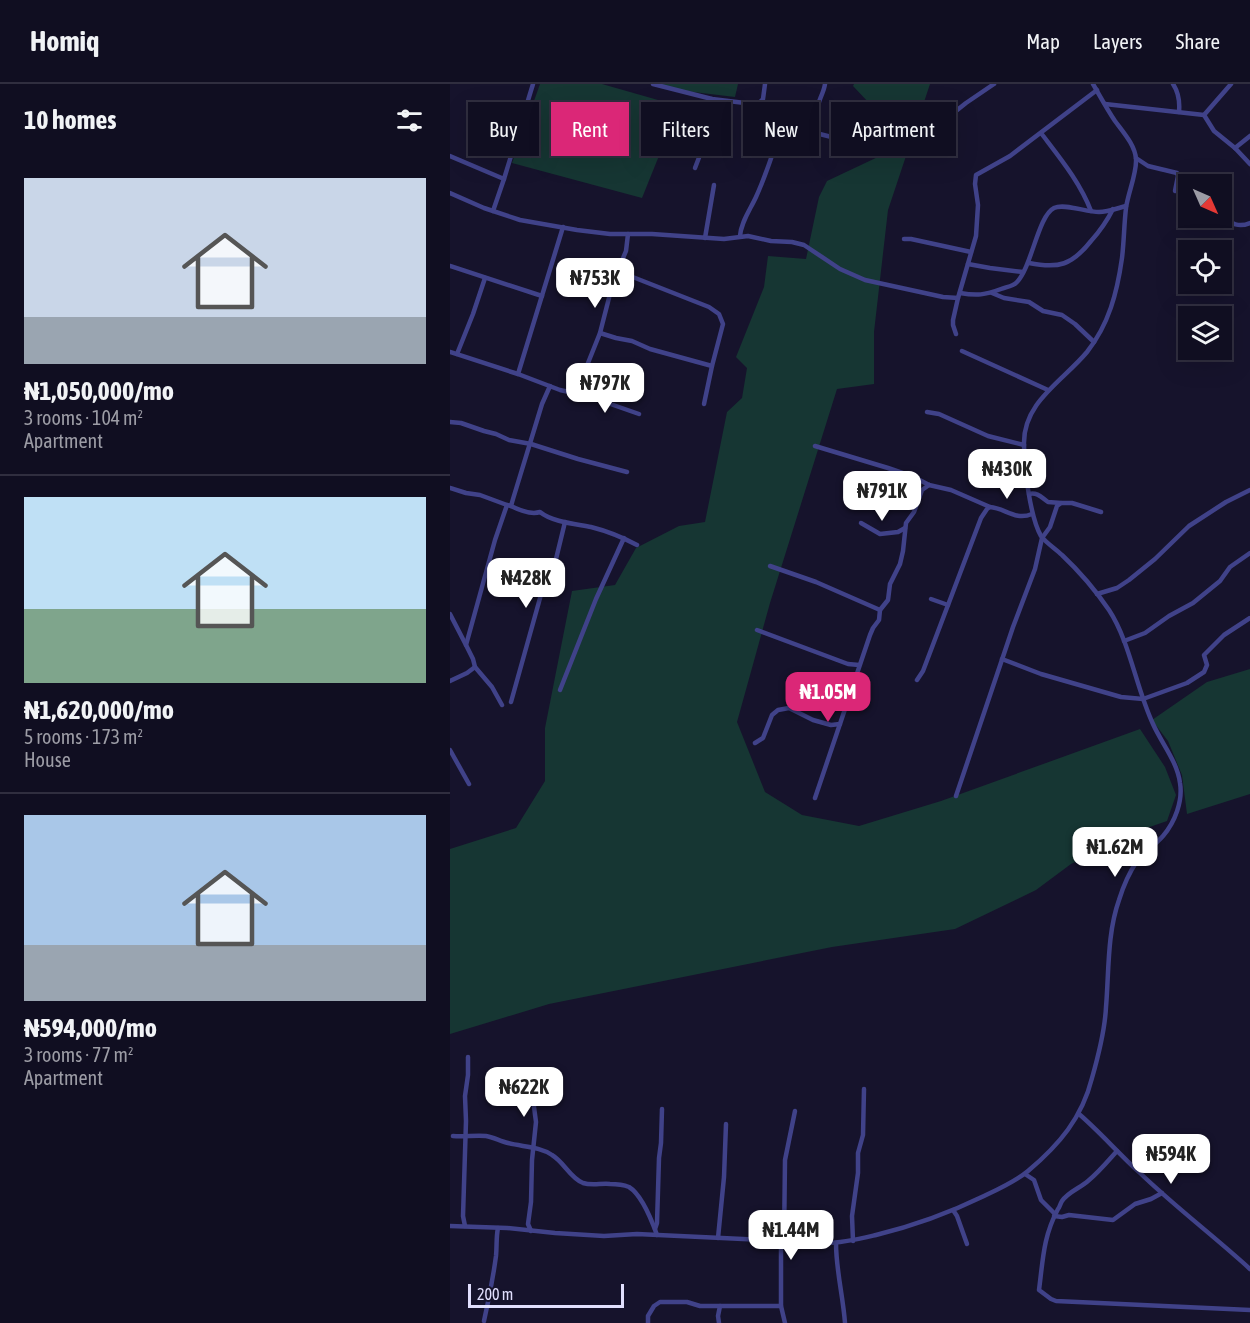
<!DOCTYPE html>
<meta charset="utf-8">
<style>
:root{--surface:#100e21;--page:#1e1c2e;--text:#f1f3f6;--muted:#9c9ca5;--line:#302e3f;--accent:#db2777}
body{margin:0;font-family:"Asap Condensed",sans-serif;background:var(--page);color:var(--text);height:100vh;display:flex;flex-direction:column;font-size:22px;white-space:nowrap}
*{box-sizing:border-box;margin:0}
p{font-size:20px;color:var(--muted)}
.icon{flex:none;width:33px;height:33px;fill:none;stroke:currentColor;stroke-width:2;stroke-linecap:round;stroke-linejoin:round}
.map{position:relative;flex:1;overflow:hidden}
.drawer{display:flex;flex-direction:column;background:var(--surface);width:450px}
.drawer>*{flex:none}
.guide{position:absolute;left:18px;top:18px;width:570px;height:54px;display:flex;gap:12px}
.needle{width:39px;rotate:135deg}
.fabs{position:absolute;left:728px;top:90px;display:grid;gap:12px}
.fabs a{display:grid;place-items:center;width:54px;height:54px;border-radius:0px;background:var(--surface);box-shadow:0 6px 24px #0002,0 0 0 2px var(--line);font-size:30px}
.scale{position:absolute;left:18px;bottom:15px;width:156px;box-sizing:border-box;padding-left:6px;border:3px solid #e1dffe;border-top:0;font-size:16px;line-height:21px;white-space:nowrap;color:#e1dffe;-webkit-text-stroke:4px #16132c;paint-order:stroke}
.price{position:absolute;translate:-50% -51px;padding:0 14px;border-radius:12px;background:#fff;color:#222;font-size:20px;line-height:39px;filter:drop-shadow(0 2px 3px #0008)}
.price::after{content:'';position:absolute;left:50%;top:36px;width:18px;height:14px;margin-left:-9px;background:inherit;clip-path:polygon(0 0,100% 0,50% 100%)}
.price.on{background:var(--accent);color:#fff}
ul{padding:0;list-style:none}
li{display:grid;align-content:center;gap:12px;height:318px;padding:0 24px}
li+li{border-top:2px solid var(--line)}
li span{display:grid;place-items:center;height:186px;border-radius:0px;color:#555}
li>.icon{margin-inline-start:auto}
span .icon{width:108px;height:108px;fill:#fffc;stroke-width:1}
li b{font-size:26px}
h2{display:flex;justify-content:space-between;align-items:center;height:72px;padding:0 24px;font-size:26px}
.pill{padding:0 21px;border-radius:0px;background:var(--surface);box-shadow:0 6px 24px #0002,0 0 0 2px var(--line);font-size:21px;line-height:54px}
.pill.on{background:var(--accent);color:#fff}
header{display:flex;align-items:center;gap:36px;box-sizing:border-box;height:84px;padding:0 30px;background:var(--surface);border-bottom:2px solid var(--line)}
header strong{font-size:28px}
nav{display:flex;gap:33px;margin-inline-start:auto;font-size:21px}
main{display:flex;flex:1;min-height:0}
.map>svg:first-child{display:block}
.green{fill:#163633}
.lines{fill:none;stroke-linecap:round;stroke-linejoin:round}
.minor{stroke:#404289;stroke-width:4.5}
</style>
<header>
<strong>Homiq</strong>
<nav><a>Map</a><a>Layers</a><a>Share</a></nav>
</header>
<main>
<section class="drawer">
<h2>10 homes<svg class="icon" aria-label="filters" viewBox="0 0 24 24"><path d="M4 7h16M4 17h16"/><circle cx="9" cy="7" r="2"/><circle cx="15" cy="17" r="2"/></svg></h2>
<ul>
<li><span style="background:linear-gradient(#c9d6e8 75%,#9aa5b1 0)"><svg class="icon" aria-label="home" viewBox="0 0 24 24"><path d="M3 11l9-7 9 7M6 9v11h12V9"/></svg></span><div><b>₦1,050,000/mo</b><p>3 rooms · 104 m²</p><p>Apartment</p></div></li>
<li><span style="background:linear-gradient(#bfe0f5 60%,#7fa58c 0)"><svg class="icon" aria-label="home" viewBox="0 0 24 24"><path d="M3 11l9-7 9 7M6 9v11h12V9"/></svg></span><div><b>₦1,620,000/mo</b><p>5 rooms · 173 m²</p><p>House</p></div></li>
<li><span style="background:linear-gradient(#a9c7e8 70%,#9aa5b1 0)"><svg class="icon" aria-label="home" viewBox="0 0 24 24"><path d="M3 11l9-7 9 7M6 9v11h12V9"/></svg></span><div><b>₦594,000/mo</b><p>3 rooms · 77 m²</p><p>Apartment</p></div></li>
</ul>
</section>
<div class="map">
<svg width="800" height="1239" viewBox="0 0 800 1239">
<rect width="100%" height="100%" fill="#16132c"/>
<g class="green">
<polygon points="90,0 152,0 229,22 192,114 62,79"/>
<polygon points="210,0 288,0 285,13 210,4"/>
<polygon points="404,0 480,0 438,126 424,248 424,300 387,305 320,519 287,638 315,708 352,731 409,742 491,717 690,645 715,683 726,711 717,737 691,746 621,780 586,806 505,845 382,863 99,920 0,950 0,765 66,744 95,697 95,644 122,507 165,501 186,464 229,442 255,438 277,328 292,314 297,284 286,273 314,203 318,172 356,175 369,113 377,97 430,72 438,39 403,2"/>
<polygon points="800,585 800,710 737,730 732,691 718,657 702,636 757,598"/>
</g>
<g class="lines">
<g class="minor">
<polyline points="203,0 262,15 295,19 306,22 313,15 315,0"/>
<path d="M723,0C729,9 730,17 729,28"/>
<polyline points="655,20 754,31 781,0"/>
<polyline points="306,22 346,44 417,62"/>
<polyline points="754,31 764,47 785,64 800,80"/>
<path d="M362,47C365,38 366,28 369,18C371,12 374,7 375,0"/>
<path d="M591,49C610,74 630,98 641,127"/>
<polyline points="480,62 480,51 482,46 516,19 544,0"/>
<polyline points="785,64 800,52"/>
<polyline points="0,72 54,95 83,0"/>
<polyline points="686,74 698,82 727,89 728,92 725,107"/>
<polyline points="245,84 258,50 262,15"/>
<polyline points="0,109 34,124 70,136 127,146 160,150 202,150 274,155 298,152 321,157 342,158 354,161 390,185 415,196 493,213 508,214"/>
<polyline points="43,127 54,95"/>
<path d="M771,133C781,139 788,144 800,139"/>
<polyline points="755,134 759,135 763,134"/>
<path d="M290,152C291,138 300,126 306,113C317,89 325,63 333,38"/>
<polyline points="255,154 264,101"/>
<polyline points="454,155 461,155 521,168"/>
<path d="M579,179C609,185 622,181 641,157C650,147 657,137 663,125"/>
<polyline points="518,180 540,184 573,188"/>
<polyline points="0,182 92,212"/>
<polyline points="170,188 259,223 269,230 273,240 262,282 254,320"/>
<path d="M510,209C527,212 535,211 551,205C556,203 564,202 567,198C582,182 588,132 604,124C614,119 636,128 649,128C658,128 668,124 676,122"/>
<polyline points="542,209 554,214 579,218 593,227 612,231 625,240 644,258"/>
<polyline points="150,249 166,254 182,257 200,265 262,282"/>
<polyline points="506,250 503,241 503,236 508,214 526,152 528,121 525,100 526,91 560,72 647,6"/>
<polyline points="512,267 598,306"/>
<polyline points="0,268 68,290 110,306 119,308 125,307 135,313 149,316 189,330"/>
<polyline points="7,270 23,230 35,194"/>
<polyline points="68,290 113,143"/>
<polyline points="125,307 128,304 150,249 160,210 170,188 171,179 176,167 178,150"/>
<polyline points="477,328 489,330 538,352 574,361"/>
<polyline points="0,338 11,339 34,347 46,350 59,356 81,360 128,375 177,388"/>
<path d="M365,362L438,384L464,393L479,401L501,406L540,423C555,424 565,437 582,430"/>
<polyline points="0,404 16,409 30,411 57,421"/>
<path d="M579,410C588,408 592,414 598,418L611,419"/>
<path d="M61,422C69,426 81,431 90,428C102,438 126,440 141,443C157,447 172,453 187,461"/>
<polyline points="411,439 430,450 448,448 455,444"/>
<polyline points="320,482 366,498 430,526"/>
<polyline points="647,510 667,504 679,496 705,475 739,442 776,418 800,406"/>
<polyline points="481,515 498,521"/>
<polyline points="0,530 16,561"/>
<polyline points="307,546 398,580 409,581"/>
<polyline points="674,557 695,549 719,532 743,519 770,497 780,483 800,469"/>
<polyline points="552,575 591,590 671,613 693,615 737,599 754,588 757,581 754,571 774,551 800,534"/>
<polyline points="467,596 473,587 531,434 537,425 540,423"/>
<polyline points="0,597 17,589 25,583"/>
<polyline points="110,606 146,515 174,454"/>
<polyline points="61,618 92,507 106,475 115,438"/>
<polyline points="52,621 42,603 25,583 23,575 16,561 45,456 57,421 61,422 63,415 92,320 100,302"/>
<polyline points="305,659 313,654 322,631 328,626 339,624 363,636 381,641 390,640"/>
<polyline points="0,666 19,700"/>
<polyline points="506,712 563,543 585,485 592,454 600,443 607,422 611,419 622,419 651,428"/>
<polyline points="365,714 420,551 423,544 429,536 430,526 438,516 440,500 450,480 453,467 456,439 464,428 472,406 479,401"/>
<path d="M629,1030C650,1048 668,1069 689,1088C724,1122 764,1152 800,1185"/>
<path d="M3,1052C14,1053 25,1051 36,1052C43,1053 50,1057 58,1059C72,1063 89,1062 102,1071C114,1078 120,1094 133,1099C142,1102 151,1099 160,1100C166,1100 174,1101 179,1103C192,1111 202,1137 207,1151"/>
<path d="M667,1067C658,1077 649,1088 638,1097C630,1104 618,1108 612,1117C610,1120 610,1123 608,1125C593,1153 593,1176 589,1206L601,1215L606,1217L800,1226"/>
<polyline points="575,1090 584,1096 591,1116 605,1130"/>
<polyline points="503,1126 507,1132 517,1160"/>
<polyline points="604,1132 612,1133 619,1131 663,1136 685,1120 701,1115 712,1109"/>
<path d="M0,1142L57,1144L105,1149L154,1152L187,1150L376,1159C393,1159 409,1155 426,1151C463,1142 499,1129 534,1112C549,1105 565,1098 578,1087C609,1061 632,1034 642,994C648,973 655,945 656,923C659,888 657,850 669,816C673,803 679,789 687,777C695,768 705,761 713,752C725,738 733,717 730,699C727,677 712,660 703,640C686,604 680,558 659,526C646,507 629,487 612,471C606,465 596,459 591,452C580,433 574,383 574,360C573,318 613,297 637,268C659,240 667,209 672,174C674,158 674,141 676,124C678,109 687,89 686,75C685,61 673,48 665,37C657,25 650,12 643,0"/>
<polyline points="15,1142 13,1132 16,1037 15,1012 18,991 18,973"/>
<polyline points="205,1145 207,1139 209,1074 211,1059 212,1025"/>
<polyline points="81,1147 78,1140 81,1118 82,1076 86,1038 84,1023 84,1005"/>
<polyline points="268,1154 274,1093 276,1040"/>
<polyline points="334,1157 335,1076 345,1027"/>
<polyline points="403,1157 402,1132 408,1089 408,1069 413,1051 414,1005"/>
<path d="M386,1159C386,1186 393,1212 395,1239"/>
<polyline points="331,1222 335,1239"/>
<path d="M34,1237C39,1215 43,1194 46,1172C47,1162 46,1153 48,1144"/>
<polyline points="198,1239 198,1232 204,1222 210,1218 237,1218 250,1222 331,1222 331,1157"/>
<polyline points="269,1239 268,1232 270,1222"/>
</g>
</g>
</svg>
<div class="fabs">
<a><svg class="needle" viewBox="-14 -14 28 28"><path d="M0-13l5 13h-10z" fill="#e53935"/><path d="M0 13l5-13h-10z" fill="#9c9ca5"/></svg></a>
<a><svg class="icon" aria-label="locate" viewBox="0 0 24 24"><circle cx="12" cy="12" r="6"/><path d="M12 2v4M12 18v4M2 12h4M18 12h4"/></svg></a>
<a><svg class="icon" aria-label="layers" viewBox="0 0 24 24"><path d="M12 4l9 5-9 5-9-5zM3 14l9 5 9-5"/></svg></a>
</div>
<div class="scale">200 m</div>
<b class="price" style="left:145px;top:225px">₦753K</b>
<b class="price" style="left:155px;top:330px">₦797K</b>
<b class="price" style="left:557px;top:416px">₦430K</b>
<b class="price" style="left:432px;top:438px">₦791K</b>
<b class="price" style="left:76px;top:525px">₦428K</b>
<b class="price on" style="left:378px;top:639px">₦1.05M</b>
<b class="price" style="left:665px;top:794px">₦1.62M</b>
<b class="price" style="left:74px;top:1034px">₦622K</b>
<b class="price" style="left:721px;top:1101px">₦594K</b>
<b class="price" style="left:341px;top:1177px">₦1.44M</b>
<div class="guide">
<a class="pill">Buy</a>
<a class="pill on">Rent</a>
<a class="pill">Filters</a>
<a class="pill">New</a>
<a class="pill">Apartment</a>
</div>
</div>
</main>
